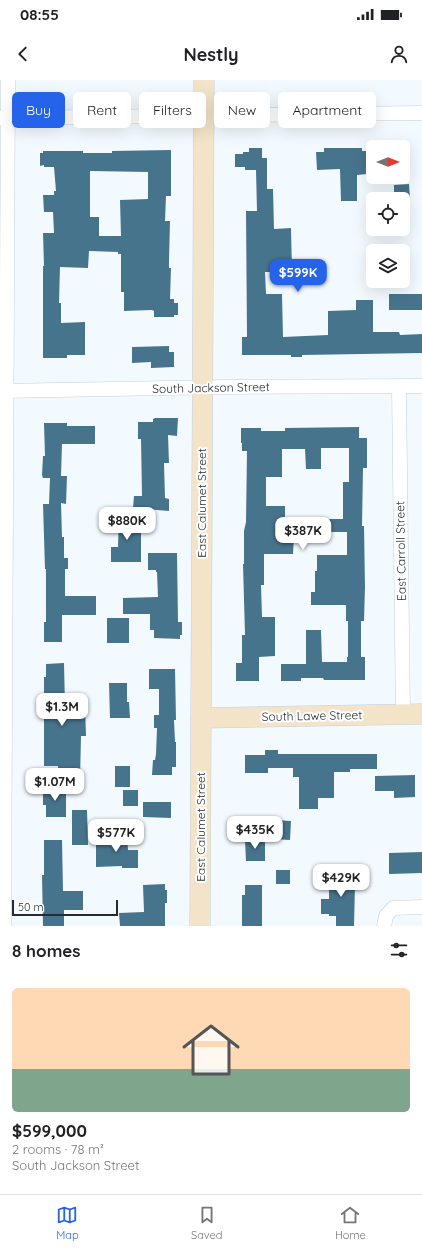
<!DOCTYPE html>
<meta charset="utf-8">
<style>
:root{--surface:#fff;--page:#f6f6f6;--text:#202124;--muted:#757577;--line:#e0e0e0;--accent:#2563eb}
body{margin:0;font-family:Quicksand,sans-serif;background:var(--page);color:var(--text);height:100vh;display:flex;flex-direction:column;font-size:15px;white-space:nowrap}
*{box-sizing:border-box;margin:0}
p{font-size:13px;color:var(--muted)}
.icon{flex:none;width:22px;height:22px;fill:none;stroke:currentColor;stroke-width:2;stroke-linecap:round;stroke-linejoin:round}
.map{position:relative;height:846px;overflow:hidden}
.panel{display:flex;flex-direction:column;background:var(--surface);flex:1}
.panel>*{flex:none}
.hud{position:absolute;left:12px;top:12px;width:398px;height:36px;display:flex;gap:8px}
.needle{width:26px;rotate:90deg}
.fabs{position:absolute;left:366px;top:60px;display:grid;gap:8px}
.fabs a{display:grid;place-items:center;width:44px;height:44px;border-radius:6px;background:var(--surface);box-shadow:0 4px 16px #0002;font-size:20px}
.scale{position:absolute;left:12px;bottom:10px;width:106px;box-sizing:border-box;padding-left:4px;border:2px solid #252c30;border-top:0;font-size:11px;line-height:14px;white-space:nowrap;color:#252c30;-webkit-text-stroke:3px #fff;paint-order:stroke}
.price{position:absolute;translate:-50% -34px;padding:0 9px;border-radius:8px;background:#fff;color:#222;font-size:13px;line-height:26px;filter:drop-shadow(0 1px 2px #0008)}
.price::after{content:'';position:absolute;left:50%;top:24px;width:12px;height:9px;margin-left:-6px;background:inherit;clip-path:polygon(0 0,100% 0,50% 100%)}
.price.on{background:var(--accent);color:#fff}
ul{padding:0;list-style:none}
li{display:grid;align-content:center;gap:8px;height:212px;padding:0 12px}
li span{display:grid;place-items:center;height:124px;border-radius:6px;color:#555}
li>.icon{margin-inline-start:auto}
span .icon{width:72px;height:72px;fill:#fffc;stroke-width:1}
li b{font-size:17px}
h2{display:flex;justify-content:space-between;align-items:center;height:48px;padding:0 12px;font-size:17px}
.chip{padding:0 14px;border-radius:6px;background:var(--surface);box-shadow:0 4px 16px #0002;font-size:14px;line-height:36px}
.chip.on{background:var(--accent);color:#fff}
.status{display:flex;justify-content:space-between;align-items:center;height:28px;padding:0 20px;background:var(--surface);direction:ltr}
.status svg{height:11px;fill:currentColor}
header{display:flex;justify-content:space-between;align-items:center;height:52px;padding:0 12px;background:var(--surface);font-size:18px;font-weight:800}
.tab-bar{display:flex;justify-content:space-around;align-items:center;height:56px;border-top:1px solid var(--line);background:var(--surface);font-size:11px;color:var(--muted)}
.tab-bar a{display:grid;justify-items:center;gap:2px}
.tab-bar .on{color:var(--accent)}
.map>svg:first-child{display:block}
.building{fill:#47748d;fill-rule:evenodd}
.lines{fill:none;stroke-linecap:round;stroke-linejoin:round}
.street-casing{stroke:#bfd0db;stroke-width:15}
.secondary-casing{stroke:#bfd0db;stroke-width:21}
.street{stroke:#fff;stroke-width:14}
.secondary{stroke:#f3e4c9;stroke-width:20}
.labels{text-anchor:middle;stroke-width:4;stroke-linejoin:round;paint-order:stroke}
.street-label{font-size:12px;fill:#252c30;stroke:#fff}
</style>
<div class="status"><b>08:55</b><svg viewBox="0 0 49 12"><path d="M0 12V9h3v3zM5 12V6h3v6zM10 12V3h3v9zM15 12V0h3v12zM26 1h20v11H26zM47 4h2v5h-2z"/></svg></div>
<header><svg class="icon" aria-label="back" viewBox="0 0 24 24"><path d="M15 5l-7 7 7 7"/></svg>Nestly<svg class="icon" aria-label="person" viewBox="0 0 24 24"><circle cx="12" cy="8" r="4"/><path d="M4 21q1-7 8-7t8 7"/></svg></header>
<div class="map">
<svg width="422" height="846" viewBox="0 0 422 846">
<rect width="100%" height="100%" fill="#f3faff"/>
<g class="building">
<polygon points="249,68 262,68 262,78 267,78 267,109 273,109 274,149 291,148 292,192 265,192 266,214 282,214 283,257 328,255 328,231 356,230 356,220 373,220 373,252 399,252 400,255 422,254 422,273 302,275 302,277 291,277 291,275 242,275 242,257 247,257 246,131 257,131 256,90 245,90 245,87 235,87 235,74 243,74 243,72 249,72"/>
<polygon points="324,68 362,68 362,71 367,71 367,94 357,95 357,121 341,121 340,89 317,90 316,72 324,72"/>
<path d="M171,70V116H166L165,141H170L169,181V188H171L170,219H174V223H178V235H174V237H154V231L152,230L124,231V212H121V174H118V172L89,171L88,188L60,187L59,223H61V243L85,242V275H67V278H43V186H44L43,153H54L53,132H44L43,115H54V111H56L54,87H44V85L40,86V73H43V71H83V73H112V71ZM90,91L148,92V119L120,120L121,156H99V137H90Z"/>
<polygon points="409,104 410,119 394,119 394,105"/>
<rect x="389" y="214" width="33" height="16"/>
<polygon points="169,266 169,272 174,272 174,287 151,288 151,282 132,283 132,267"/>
<polygon points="155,338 178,338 177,356 168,355 169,383 164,383 165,418 169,419 169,431 133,428 134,416 142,416 141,359 138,359 138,342 153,342 153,339"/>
<polygon points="44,343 67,343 67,346 95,346 95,364 62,364 61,396 67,396 66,424 61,423 62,457 64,457 64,478 68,478 68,489 65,489 65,516 96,516 96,535 62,535 62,562 44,562 44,542 46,542 46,489 45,489 43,424 49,424 50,398 43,398 42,395 43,376 45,376"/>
<polygon points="359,347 359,358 367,358 367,388 363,388 362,446 364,446 365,507 364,541 361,541 361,577 365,577 365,600 324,600 323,598 301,598 301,601 281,601 281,584 306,584 306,550 321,550 322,582 347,582 347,577 348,577 348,541 346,541 346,525 311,525 311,512 315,512 315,491 317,491 317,475 347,475 347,452 321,452 321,439 343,439 343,402 349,402 349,368 321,368 321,389 306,389 305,369 282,369 282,397 266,397 266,426 285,426 285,457 294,457 293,474 264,474 264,505 261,505 262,537 275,537 275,576 259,577 259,601 236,601 236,583 242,583 242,555 245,555 243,484 244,484 244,451 246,442 247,371 242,371 242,363 241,363 241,348 261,348 261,351 285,351 285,348"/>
<polygon points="119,432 134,432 134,452 141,452 141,482 111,482 111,467 118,467"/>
<polygon points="148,473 177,473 178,542 182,542 182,555 180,555 180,559 154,558 154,550 150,550 150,534 123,534 123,518 158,517 157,492 156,492 156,490 148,490"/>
<rect x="107" y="538" width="22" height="25"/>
<polygon points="64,583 65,626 85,625 86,656 81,656 80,701 58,701 58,686 44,686 44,597 46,597 46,584"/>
<polygon points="149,589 175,589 176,640 174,640 175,662 176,662 176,687 172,687 172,695 152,695 153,680 155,680 156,674 157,648 154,648 154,635 159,635 159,609 149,609"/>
<polygon points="109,603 127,603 127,622 129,622 130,638 110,638"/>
<polygon points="265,670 278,670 278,674 377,674 377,689 350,689 350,692 334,692 334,718 318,718 318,729 299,729 299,697 293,697 293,688 268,688 268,693 245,693 245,675 265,675"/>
<rect x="115" y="686" width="15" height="21"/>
<polygon points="415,695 415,717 394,718 394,711 375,711 375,696"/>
<polygon points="43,708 66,708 66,737 46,737 46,725 43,725"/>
<rect x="123" y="710" width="15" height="16"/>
<polygon points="143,722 171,722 171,738 143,737"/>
<polygon points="72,730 87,730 88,765 72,765"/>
<polygon points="275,740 291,741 290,760 273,759"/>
<polygon points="112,754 127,754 128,770 138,770 138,788 122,788 122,786 96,787 96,761 113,761"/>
<polygon points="44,760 62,760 63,811 83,811 83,830 64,830 64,846 43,846 42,795 44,795"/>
<polygon points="245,760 265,760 265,781 246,781"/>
<polygon points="422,772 422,793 389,794 389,773"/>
<rect x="276" y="790" width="14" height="14"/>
<polygon points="329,790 352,790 352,805 355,805 354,846 336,846 336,836 329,836 329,834 321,834 321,819 329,819"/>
<polygon points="165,804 165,810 167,810 167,823 165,823 165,846 120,846 119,833 144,832 143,805"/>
<polygon points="245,805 262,805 262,846 242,846 242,815 245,815"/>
</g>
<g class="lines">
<defs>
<g id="street">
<polyline points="0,38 422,33"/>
<polyline points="399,307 403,635"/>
<polyline points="0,311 224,307 422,306"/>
<polyline points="4,846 8,0"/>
<polyline points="384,846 386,836 393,828 422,827"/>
</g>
<g id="secondary">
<polyline points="201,638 422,634"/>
<polyline points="200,846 204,0"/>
</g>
</defs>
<use href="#street" class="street-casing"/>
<use href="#secondary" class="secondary-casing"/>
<use href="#street" class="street"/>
<use href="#secondary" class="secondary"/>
</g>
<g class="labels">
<g class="street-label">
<text transform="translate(211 308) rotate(-1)" y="4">South Jackson Street</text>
<text transform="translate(202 423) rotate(-90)" y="4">East Calumet Street</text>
<text transform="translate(401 471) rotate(-91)" y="4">East Carroll Street</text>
<text transform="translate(312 636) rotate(-1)" y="4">South Lawe Street</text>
<text transform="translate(201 747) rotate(-90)" y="4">East Calumet Street</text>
</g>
</g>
</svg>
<div class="fabs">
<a><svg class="needle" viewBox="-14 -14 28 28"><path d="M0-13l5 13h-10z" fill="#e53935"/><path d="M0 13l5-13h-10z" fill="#757577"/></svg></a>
<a><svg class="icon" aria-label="locate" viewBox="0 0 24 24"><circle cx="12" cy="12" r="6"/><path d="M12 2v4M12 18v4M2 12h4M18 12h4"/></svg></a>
<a><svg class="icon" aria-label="layers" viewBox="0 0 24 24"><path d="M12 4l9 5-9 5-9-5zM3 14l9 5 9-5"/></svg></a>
</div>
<div class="scale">50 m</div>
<b class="price on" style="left:298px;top:213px">$599K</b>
<b class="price" style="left:127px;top:461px">$880K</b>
<b class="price" style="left:303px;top:471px">$387K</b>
<b class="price" style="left:62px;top:647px">$1.3M</b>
<b class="price" style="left:55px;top:722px">$1.07M</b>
<b class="price" style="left:255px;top:770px">$435K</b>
<b class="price" style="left:116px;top:773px">$577K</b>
<b class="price" style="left:341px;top:818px">$429K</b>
<div class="hud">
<a class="chip on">Buy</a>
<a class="chip">Rent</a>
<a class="chip">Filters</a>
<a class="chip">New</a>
<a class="chip">Apartment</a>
</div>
</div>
<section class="panel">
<h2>8 homes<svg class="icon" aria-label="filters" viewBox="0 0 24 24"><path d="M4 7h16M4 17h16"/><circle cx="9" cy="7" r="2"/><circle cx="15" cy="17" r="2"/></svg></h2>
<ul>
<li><span style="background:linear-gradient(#ffd9b3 65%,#7fa58c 0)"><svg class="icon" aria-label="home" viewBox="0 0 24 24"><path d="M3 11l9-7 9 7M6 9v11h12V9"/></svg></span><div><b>$599,000</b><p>2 rooms · 78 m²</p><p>South Jackson Street</p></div></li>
</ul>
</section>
<nav class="tab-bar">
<a class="on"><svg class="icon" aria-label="map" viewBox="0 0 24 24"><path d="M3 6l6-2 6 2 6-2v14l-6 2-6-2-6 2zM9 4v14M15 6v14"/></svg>Map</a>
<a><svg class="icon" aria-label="saved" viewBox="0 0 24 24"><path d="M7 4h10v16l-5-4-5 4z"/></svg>Saved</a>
<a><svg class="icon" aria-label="home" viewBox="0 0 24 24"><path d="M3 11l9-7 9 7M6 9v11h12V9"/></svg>Home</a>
</nav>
